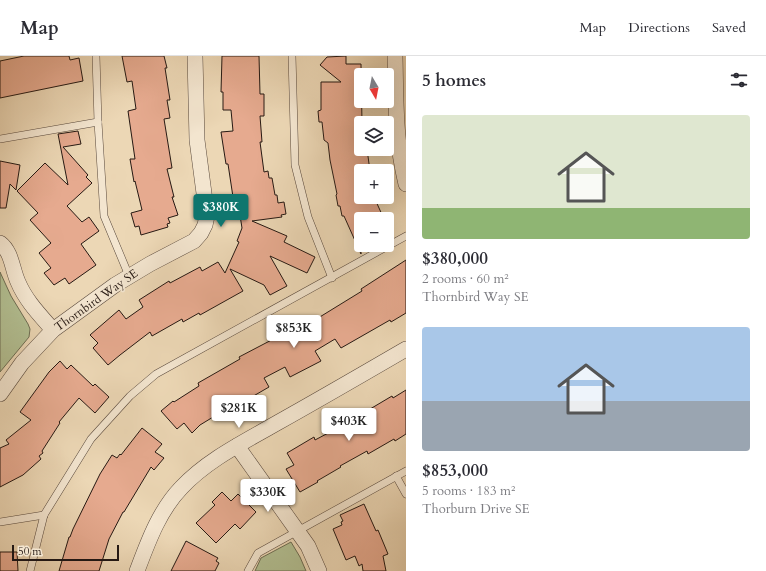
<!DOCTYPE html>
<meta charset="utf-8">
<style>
:root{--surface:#fff;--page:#f7f7f7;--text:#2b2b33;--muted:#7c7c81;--line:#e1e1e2;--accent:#0f766e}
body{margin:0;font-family:Cardo,serif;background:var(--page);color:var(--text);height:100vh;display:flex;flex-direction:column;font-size:15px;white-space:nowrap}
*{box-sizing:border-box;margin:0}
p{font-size:13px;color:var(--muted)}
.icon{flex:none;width:22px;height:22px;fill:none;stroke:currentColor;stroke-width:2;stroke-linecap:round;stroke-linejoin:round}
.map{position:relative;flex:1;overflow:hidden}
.details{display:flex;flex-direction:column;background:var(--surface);width:360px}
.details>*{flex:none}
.needle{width:26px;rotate:170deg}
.fabs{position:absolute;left:354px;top:12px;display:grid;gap:8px}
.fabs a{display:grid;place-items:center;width:40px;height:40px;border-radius:4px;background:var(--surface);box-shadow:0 4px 16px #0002;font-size:20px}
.scale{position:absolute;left:12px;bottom:10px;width:107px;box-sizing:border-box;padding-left:4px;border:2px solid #261913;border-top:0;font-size:11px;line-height:14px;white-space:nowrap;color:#261913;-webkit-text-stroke:3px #f3e5cf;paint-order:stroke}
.price{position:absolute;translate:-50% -34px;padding:0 9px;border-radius:4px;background:#fff;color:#222;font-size:13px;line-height:26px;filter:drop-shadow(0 1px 2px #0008)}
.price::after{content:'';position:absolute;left:50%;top:24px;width:12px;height:9px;margin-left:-6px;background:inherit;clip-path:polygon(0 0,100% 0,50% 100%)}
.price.on{background:var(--accent);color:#fff}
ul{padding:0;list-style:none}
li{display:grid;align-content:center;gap:8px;height:212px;padding:0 16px}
li span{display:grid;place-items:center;height:124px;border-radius:4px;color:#555}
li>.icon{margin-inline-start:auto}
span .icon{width:72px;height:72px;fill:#fffc;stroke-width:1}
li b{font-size:17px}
h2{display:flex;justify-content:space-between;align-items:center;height:48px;padding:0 16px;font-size:17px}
header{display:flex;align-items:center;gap:24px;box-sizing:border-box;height:56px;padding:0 20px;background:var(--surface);border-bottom:1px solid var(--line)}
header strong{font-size:19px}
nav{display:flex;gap:22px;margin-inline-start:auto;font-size:14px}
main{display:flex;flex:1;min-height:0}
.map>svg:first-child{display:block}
.green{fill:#b2bf92;stroke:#6c6c52}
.building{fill:#e6aa8f;stroke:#261913}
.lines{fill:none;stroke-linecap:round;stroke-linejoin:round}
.service-casing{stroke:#58483c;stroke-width:8}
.minor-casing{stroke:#58483c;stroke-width:16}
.service{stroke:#f3e5cf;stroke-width:7}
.minor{stroke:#f3e5cf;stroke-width:15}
.labels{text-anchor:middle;stroke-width:3.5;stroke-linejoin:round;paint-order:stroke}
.street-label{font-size:12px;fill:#261913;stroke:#f3e5cf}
</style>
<header>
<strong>Map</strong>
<nav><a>Map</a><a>Directions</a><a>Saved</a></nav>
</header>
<main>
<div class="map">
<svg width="406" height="515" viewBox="0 0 406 515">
<rect width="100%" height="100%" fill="#ecd7b5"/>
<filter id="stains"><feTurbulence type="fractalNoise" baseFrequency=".005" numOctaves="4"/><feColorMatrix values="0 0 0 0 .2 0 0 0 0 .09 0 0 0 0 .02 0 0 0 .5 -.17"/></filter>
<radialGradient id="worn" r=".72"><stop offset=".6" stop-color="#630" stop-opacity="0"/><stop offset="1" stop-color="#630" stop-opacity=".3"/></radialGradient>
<g class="green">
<polygon points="0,216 11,240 28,268 30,273 29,281 0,316"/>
<polygon points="291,486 300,501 306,515 255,515 261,502"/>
</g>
<g class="building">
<polygon points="24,0 69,0 70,4 79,2 83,25 0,42 0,5"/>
<polygon points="122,0 164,0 167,12 165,12 170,44 167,44 170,62 164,63 172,112 167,113 174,141 172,141 178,159 168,162 170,167 167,168 168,171 141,179 139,170 135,171 131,157 142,154 135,125 134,126 130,103 135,103 128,55 136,53 132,25 127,26"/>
<polygon points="222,0 259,0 260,38 264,38 264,60 260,60 262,86 260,86 264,116 268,115 269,122 272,122 275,139 277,139 278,147 284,146 286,158 281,159 282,161 252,165 287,180 284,186 315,201 307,217 270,200 287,230 270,239 264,229 230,213 243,235 200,259 199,257 183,266 182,263 152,280 150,276 120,299 108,309 93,292 98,287 90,279 119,254 126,263 143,251 139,244 169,225 170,227 200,211 202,215 218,206 225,217 239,186 237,185 242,172 237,140 233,141 228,108 226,108 223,89 221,76 233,75 231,54 223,54 223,36 221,36"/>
<polygon points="346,0 346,8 361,8 362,67 361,67 361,93 367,93 370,115 361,115 361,141 374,141 384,163 361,163 361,198 344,160 342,160 340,150 338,150 336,139 337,138 330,104 328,87 324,84 322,66 319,66 318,55 321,54 321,26 341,26 320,9 327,1"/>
<polygon points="78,75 81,88 63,91 88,119 86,121 92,127 67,150 82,166 89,161 99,175 81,188 96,209 69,228 65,222 54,229 44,217 51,212 39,197 51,187 30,164 38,157 17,135 45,107 68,129 58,78"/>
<polygon points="0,105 20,109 16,134 10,128 6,152 0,152"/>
<polygon points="406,204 406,257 391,266 390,264 341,292 335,283 315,295 321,305 290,321 285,311 264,322 269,331 238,349 233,340 213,351 218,358 200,369 192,377 184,367 177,373 161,355 173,345 174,346 199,330 198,327 240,303 239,301 283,278 283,279 308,264 310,267 362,235 361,233"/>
<polygon points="60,305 67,313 71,309 93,330 95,328 109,341 95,357 79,342 59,366 60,367 42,395 43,397 39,400 41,403 23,419 0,431 0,392 9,388 6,384 31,364 20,356 49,316"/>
<polygon points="406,334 406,378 395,385 394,383 368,398 367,395 340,410 341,411 317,425 318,426 300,436 286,413 294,409 287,397 314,381 315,384 349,366 348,365 359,358 360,359 392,340 393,342"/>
<polygon points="142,372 162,388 155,396 164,402 154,414 151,411 124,456 123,456 109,483 99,515 59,515 69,481 70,481 73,473 100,418 112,399 117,402 120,398 121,399"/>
<polygon points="222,436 231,445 238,438 256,456 240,473 235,468 216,487 196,467 215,449 212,446"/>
<polygon points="364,448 376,475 378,474 388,498 383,500 386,515 363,515 362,508 359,510 355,500 346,504 333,473 342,469 341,466 343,465 340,459"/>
<polygon points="186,485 218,502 216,505 219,507 215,515 171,515"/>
<polygon points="0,496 17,496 18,515 0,515"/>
</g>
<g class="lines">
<defs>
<g id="service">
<polyline points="96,0 98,66 104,160 129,220"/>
<polyline points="292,0 295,109 308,161 332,222"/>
<polyline points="0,83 98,66"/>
<polyline points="396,420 406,438"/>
<polyline points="0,466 44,459"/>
<polyline points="30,515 44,459 91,383 130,340 156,318 406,180"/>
<polyline points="248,515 258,497 406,415"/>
</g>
<g id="minor">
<path d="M395,0C396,45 395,83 406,128"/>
<path d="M0,187C12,196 12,213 18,226C26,245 40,259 53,274"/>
<polyline points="0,338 22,307 53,274 115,229 150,208 194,185 201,177 205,169 207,160 197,84 195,0"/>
<polyline points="237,390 308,490 319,515"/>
<path d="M137,515C148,486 159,455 181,432C207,404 244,386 277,367C320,343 363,318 406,293"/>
</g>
</defs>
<use href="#service" class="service-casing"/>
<use href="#minor" class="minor-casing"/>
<use href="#service" class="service"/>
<use href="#minor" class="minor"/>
</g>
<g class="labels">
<g class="street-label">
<text transform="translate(96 244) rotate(-35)" y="4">Thornbird Way SE</text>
</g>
</g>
<rect width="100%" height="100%" filter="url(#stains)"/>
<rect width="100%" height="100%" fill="url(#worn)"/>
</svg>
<div class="fabs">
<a><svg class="needle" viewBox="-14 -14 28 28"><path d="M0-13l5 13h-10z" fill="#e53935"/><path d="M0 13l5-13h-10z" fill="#7c7c81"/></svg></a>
<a><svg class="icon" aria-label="layers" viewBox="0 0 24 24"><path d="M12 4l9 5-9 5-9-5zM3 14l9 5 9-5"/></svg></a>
<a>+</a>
<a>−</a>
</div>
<div class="scale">50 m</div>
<b class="price on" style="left:221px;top:172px">$380K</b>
<b class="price" style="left:294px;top:293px">$853K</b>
<b class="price" style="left:239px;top:373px">$281K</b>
<b class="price" style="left:349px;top:386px">$403K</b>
<b class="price" style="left:268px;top:457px">$330K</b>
</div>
<section class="details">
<h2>5 homes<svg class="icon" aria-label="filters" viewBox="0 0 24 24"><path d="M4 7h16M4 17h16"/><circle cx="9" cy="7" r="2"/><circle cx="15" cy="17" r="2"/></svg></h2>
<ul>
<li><span style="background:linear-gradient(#dfe7d0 75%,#8fb573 0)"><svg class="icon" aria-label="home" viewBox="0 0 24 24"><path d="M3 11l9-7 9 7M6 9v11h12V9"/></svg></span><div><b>$380,000</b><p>2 rooms · 60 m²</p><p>Thornbird Way SE</p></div></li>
<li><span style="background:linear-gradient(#a9c7e8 60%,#9aa5b1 0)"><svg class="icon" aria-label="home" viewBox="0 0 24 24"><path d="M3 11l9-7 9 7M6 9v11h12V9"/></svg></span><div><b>$853,000</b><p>5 rooms · 183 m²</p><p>Thorburn Drive SE</p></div></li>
</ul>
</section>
</main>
